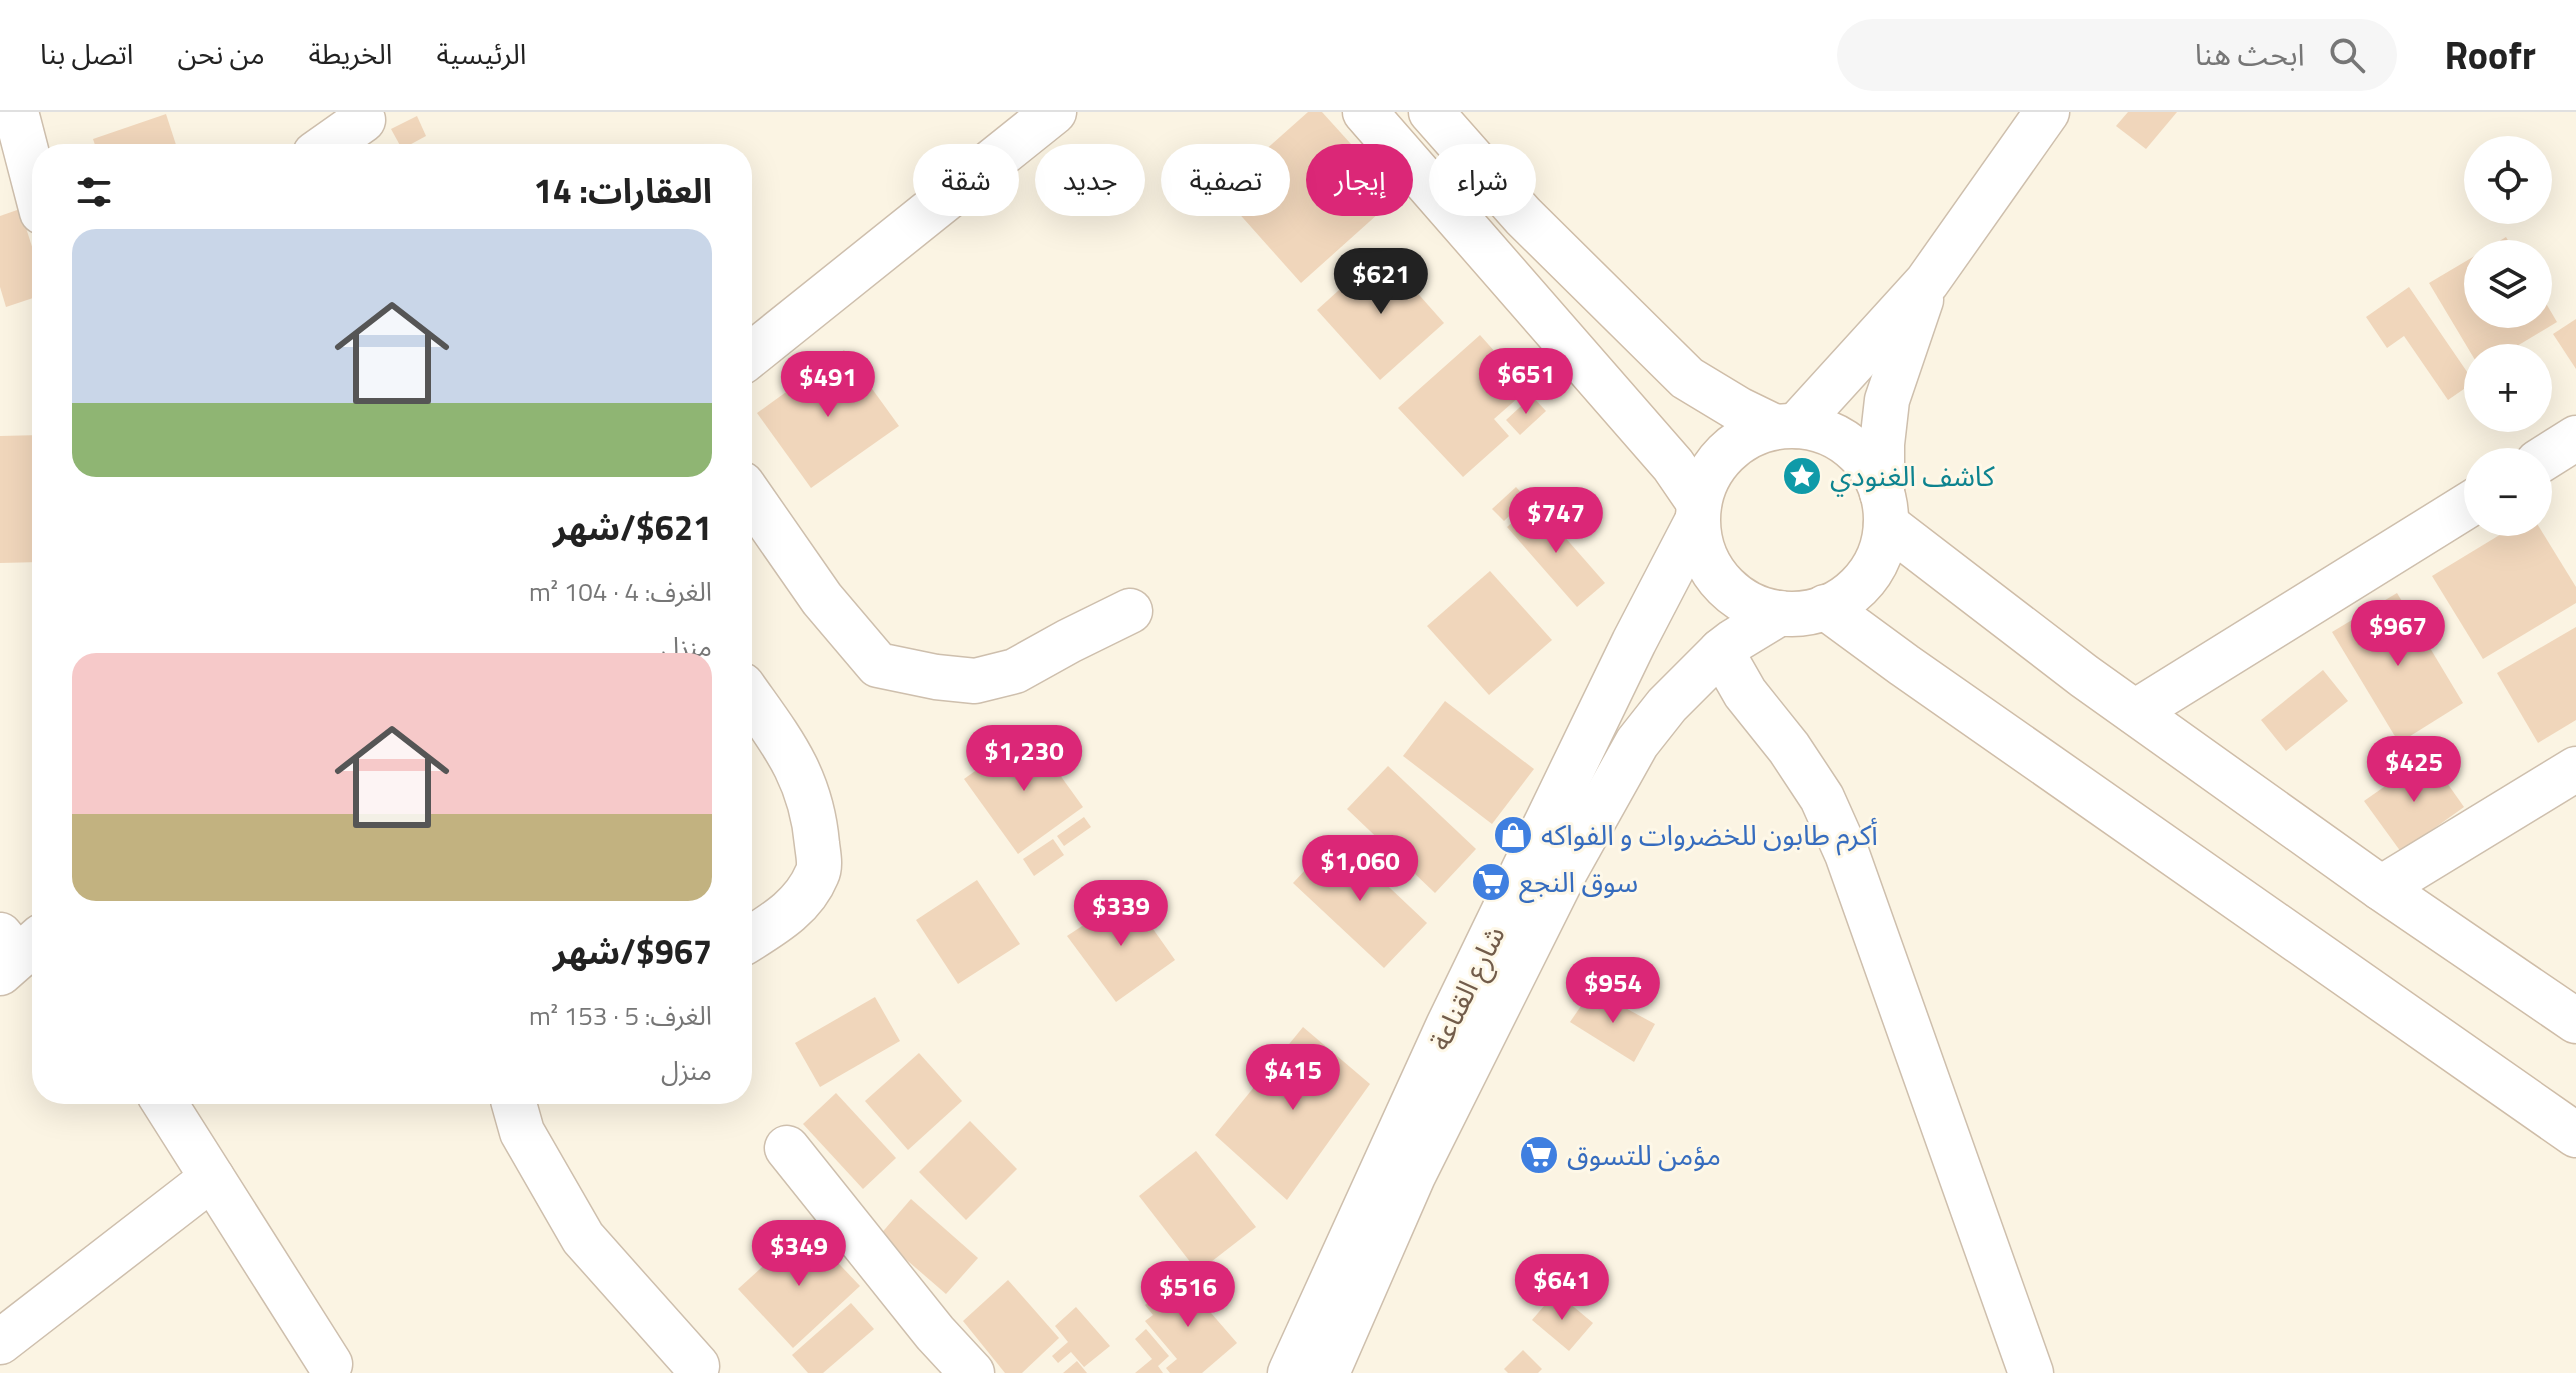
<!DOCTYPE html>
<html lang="ar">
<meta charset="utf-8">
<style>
:root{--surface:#fff;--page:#f6f6f6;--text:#222;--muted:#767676;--line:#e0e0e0;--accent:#db2777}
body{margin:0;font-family:"Titillium Web","Noto Sans Arabic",sans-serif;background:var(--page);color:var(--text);direction:rtl;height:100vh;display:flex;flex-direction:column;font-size:30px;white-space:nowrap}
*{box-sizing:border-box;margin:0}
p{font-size:26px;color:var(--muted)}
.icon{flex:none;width:44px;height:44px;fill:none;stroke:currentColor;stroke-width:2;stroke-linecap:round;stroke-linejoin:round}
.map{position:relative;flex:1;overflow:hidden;direction:ltr}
.panel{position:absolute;left:32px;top:32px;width:720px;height:960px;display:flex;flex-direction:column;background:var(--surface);border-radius:32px;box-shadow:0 8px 32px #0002;direction:rtl}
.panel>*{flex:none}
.hud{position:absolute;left:776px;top:32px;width:760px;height:72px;direction:rtl;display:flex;gap:16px}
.fabs{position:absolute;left:2464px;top:24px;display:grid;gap:16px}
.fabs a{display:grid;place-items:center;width:88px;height:88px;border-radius:50%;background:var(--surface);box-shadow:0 8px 32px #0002;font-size:40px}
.price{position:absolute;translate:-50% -68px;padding:0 18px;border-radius:28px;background:var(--accent);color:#fff;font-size:26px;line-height:52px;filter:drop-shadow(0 2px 4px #0008)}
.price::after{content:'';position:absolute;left:50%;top:48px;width:24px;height:18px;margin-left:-12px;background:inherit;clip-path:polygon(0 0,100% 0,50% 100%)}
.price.active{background:#222;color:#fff}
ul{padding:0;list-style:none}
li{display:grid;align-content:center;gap:16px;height:424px;padding:0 40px}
li span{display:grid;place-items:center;height:248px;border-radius:24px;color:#555}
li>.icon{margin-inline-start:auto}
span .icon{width:144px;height:144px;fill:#fffc;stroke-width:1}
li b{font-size:34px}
h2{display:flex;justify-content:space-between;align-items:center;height:96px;padding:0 40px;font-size:34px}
.tag{padding:0 28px;border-radius:36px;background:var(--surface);box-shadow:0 8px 32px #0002;font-size:28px;line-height:72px}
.tag.active{background:var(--accent);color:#fff}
header{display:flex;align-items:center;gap:48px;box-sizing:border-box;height:112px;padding:0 40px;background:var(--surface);border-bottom:2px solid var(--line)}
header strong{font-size:38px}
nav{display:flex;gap:44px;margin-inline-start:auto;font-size:28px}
.search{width:560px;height:72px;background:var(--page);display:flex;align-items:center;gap:20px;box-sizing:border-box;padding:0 28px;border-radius:44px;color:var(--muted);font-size:30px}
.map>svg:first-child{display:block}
.building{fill:#f0d6bb}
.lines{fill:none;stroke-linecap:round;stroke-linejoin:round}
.minor-casing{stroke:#cebfad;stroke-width:47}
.tertiary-casing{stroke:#cebfad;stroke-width:47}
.secondary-casing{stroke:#cfbda8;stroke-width:47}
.minor{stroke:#fff;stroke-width:44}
.tertiary{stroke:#fff;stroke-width:44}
.secondary{stroke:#fff;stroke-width:44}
.labels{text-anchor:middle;stroke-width:6;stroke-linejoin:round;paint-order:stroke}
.culture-label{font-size:28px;fill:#0d838f;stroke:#fef8e8;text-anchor:start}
.shop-label{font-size:28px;fill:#366cbe;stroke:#fef8e8;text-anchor:start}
.street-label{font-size:28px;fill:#725c4a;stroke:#fef8e8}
</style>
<header>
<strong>Roofr</strong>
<div class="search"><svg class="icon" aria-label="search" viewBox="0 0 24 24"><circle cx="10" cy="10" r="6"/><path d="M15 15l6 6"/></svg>ابحث هنا</div>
<nav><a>الرئيسية</a><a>الخريطة</a><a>من نحن</a><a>اتصل بنا</a></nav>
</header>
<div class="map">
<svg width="2576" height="1261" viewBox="0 0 2576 1261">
<rect width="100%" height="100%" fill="#fbf4e3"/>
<g class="building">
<polygon points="1308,0 1322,0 1398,84 1301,171 1219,79"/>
<polygon points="2128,0 2177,0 2146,37 2116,14"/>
<polygon points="166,2 179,42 98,42 93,27"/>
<polygon points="417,4 426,24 402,37 391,17"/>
<polygon points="20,97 42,166 42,183 6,195 0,175 0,104"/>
<polygon points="2506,125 2516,142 2478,142"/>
<polygon points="1381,140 1444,211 1380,268 1317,198"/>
<polygon points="2478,142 2478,202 2538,202 2538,178 2557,210 2497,246 2478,246 2478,253 2429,171"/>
<polygon points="2409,175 2474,270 2448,288 2404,224 2387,236 2366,205"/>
<polygon points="2576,207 2576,257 2553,222"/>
<polygon points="1480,223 1528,277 1494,307 1509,324 1463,365 1398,296"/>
<polygon points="844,238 899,314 811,376 757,301"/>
<polygon points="1532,284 1546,299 1520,323 1506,308"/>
<polygon points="42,323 42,450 0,451 0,324"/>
<polygon points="1516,375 1527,387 1504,409 1492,397"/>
<polygon points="1535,391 1605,471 1577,495 1507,415"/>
<polygon points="2521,410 2536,410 2576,475 2576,491 2483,547 2432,464"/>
<polygon points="1490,459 1552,528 1489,583 1427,514"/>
<polygon points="2397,481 2463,591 2399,631 2332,520"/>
<polygon points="2576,515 2576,608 2538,631 2497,561"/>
<polygon points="2323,558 2348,589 2286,639 2261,608"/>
<polygon points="1445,589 1534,657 1492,712 1403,644"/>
<polygon points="1029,620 1083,695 1018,742 964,667"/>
<polygon points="2428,644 2464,695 2401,740 2364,689"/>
<polygon points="1388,654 1476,737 1435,781 1347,697"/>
<polygon points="1084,705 1091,715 1064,734 1057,724"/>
<polygon points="1336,725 1427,811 1384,856 1293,771"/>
<polygon points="1053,727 1064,743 1034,764 1023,747"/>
<polygon points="977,768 1020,832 958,872 916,808"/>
<polygon points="1129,783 1175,848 1116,890 1067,824"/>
<polygon points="1592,878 1655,912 1634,950 1570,910"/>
<polygon points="875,885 900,929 820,975 795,931"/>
<polygon points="1303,915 1370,972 1287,1088 1215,1023"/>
<polygon points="919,941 962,989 908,1038 865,989"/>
<polygon points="836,981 896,1046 863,1077 803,1012"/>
<polygon points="970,1009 1017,1057 966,1108 919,1060"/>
<polygon points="1196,1039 1256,1115 1198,1160 1139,1084"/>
<polygon points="911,1087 978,1146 946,1182 879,1124"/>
<polygon points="805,1116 860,1174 793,1236 738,1177"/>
<polygon points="1179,1164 1237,1231 1202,1261 1170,1261 1166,1256 1177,1247 1145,1209 1153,1203 1145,1193"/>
<polygon points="1008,1168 1059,1226 1022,1261 1005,1261 963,1209"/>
<polygon points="1556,1180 1593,1211 1569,1239 1532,1208"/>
<polygon points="851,1191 874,1217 823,1261 808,1261 792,1243"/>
<polygon points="1076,1195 1110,1234 1084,1255 1071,1240 1058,1251 1052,1244 1068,1230 1055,1214"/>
<polygon points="1146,1217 1169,1244 1158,1254 1163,1261 1135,1261 1152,1247 1135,1227"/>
<polygon points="1523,1238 1542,1257 1538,1261 1508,1261 1504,1257"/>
<polygon points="1077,1249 1087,1261 1063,1261"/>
</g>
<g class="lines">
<defs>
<g id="minor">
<polyline points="16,0 42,100"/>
<polyline points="315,42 363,8"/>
<polyline points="2538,350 2576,326"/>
<polyline points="742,372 822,487 878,553 936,565 975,569 1015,559 1069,529 1130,499"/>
<polyline points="1721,539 1745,581 1789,636 1822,686 1847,742 2031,1261"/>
<path d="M742,573C780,627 811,663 817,732C818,741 821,754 817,762C803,796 772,813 742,832"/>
<polyline points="2135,600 2478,387"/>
<polyline points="2381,776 2576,657"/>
<polyline points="0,823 18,845"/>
<polyline points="159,982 330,1252"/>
<polyline points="513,982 513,988 522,1020 583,1126 697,1254"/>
<polyline points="787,1036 935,1221 972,1261"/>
<polyline points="0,1230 212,1066"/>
</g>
<g id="tertiary">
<polyline points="742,250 1054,0"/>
<polyline points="1796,314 1927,170 2047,0"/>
<polyline points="1882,381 1882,332 1887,288 1921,188"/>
<polyline points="0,861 42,824"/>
<polyline points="1290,1261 1448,914 1634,530 1697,409"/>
<polyline points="1327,1261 1413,1064 1566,758 1637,631 1667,593 1721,539 1734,529 1780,501"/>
</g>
<g id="secondary">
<polyline points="1365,0 1673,353 1699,391"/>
<polyline points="1431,0 1523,104 1687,266 1740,298 1775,315"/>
<circle cx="1792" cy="408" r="94"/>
<polyline points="1886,412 2084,564 2381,776 2576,909"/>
<polyline points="1825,495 1904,553 2576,1023"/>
</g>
</defs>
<use href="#minor" class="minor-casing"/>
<use href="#tertiary" class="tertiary-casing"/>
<use href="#secondary" class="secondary-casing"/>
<use href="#minor" class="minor"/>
<use href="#tertiary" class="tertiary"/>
<use href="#secondary" class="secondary"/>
</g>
<defs>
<symbol id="sight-disc" viewBox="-11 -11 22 22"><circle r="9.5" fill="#0f9aa8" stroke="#fef8e8"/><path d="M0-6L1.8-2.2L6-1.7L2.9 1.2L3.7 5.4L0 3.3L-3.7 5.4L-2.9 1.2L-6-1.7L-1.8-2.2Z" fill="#fff"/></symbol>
<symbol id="shop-disc" viewBox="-11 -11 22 22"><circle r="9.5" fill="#3f7fe0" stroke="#fef8e8"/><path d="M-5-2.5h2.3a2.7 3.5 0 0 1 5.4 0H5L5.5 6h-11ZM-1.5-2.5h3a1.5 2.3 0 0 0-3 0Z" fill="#fff"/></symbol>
<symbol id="supermarket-disc" viewBox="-11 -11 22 22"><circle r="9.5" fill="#3f7fe0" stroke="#fef8e8"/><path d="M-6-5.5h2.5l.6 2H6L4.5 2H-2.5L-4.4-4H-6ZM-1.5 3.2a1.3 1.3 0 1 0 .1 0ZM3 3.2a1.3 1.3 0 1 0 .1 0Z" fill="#fff"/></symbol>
</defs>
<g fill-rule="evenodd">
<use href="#sight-disc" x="1780" y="342" width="44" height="44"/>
<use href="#shop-disc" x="1491" y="701" width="44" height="44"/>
<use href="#supermarket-disc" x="1469" y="748" width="44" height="44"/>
<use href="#supermarket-disc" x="1517" y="1021" width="44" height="44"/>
</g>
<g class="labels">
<g class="culture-label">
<text x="1830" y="374">كاشف الغنودي</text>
</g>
<g class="shop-label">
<text x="1541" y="733">أكرم طابون للخضروات و الفواكه</text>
<text x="1519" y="780">سوق النجع</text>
<text x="1567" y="1053">مؤمن للتسوق</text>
</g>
<g class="street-label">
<text transform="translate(1467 876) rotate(-64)" y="10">شارع القناعة</text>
</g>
</g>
</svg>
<div class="fabs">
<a><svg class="icon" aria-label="locate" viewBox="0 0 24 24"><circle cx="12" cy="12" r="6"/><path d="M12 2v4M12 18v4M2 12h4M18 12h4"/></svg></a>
<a><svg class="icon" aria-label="layers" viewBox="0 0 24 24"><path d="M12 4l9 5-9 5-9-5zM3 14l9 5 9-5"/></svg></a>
<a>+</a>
<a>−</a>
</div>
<b class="price active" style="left:1381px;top:204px">$621</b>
<b class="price" style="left:1526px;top:304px">$651</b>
<b class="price" style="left:828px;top:307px">$491</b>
<b class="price" style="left:1556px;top:443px">$747</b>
<b class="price" style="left:2398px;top:556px">$967</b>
<b class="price" style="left:1024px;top:681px">$1,230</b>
<b class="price" style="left:2414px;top:692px">$425</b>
<b class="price" style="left:1360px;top:791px">$1,060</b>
<b class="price" style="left:1121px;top:836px">$339</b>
<b class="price" style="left:1613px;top:913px">$954</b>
<b class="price" style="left:1293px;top:1000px">$415</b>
<b class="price" style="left:799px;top:1176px">$349</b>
<b class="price" style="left:1562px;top:1210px">$641</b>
<b class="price" style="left:1188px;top:1217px">$516</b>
<div class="hud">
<a class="tag">شراء</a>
<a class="tag active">إيجار</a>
<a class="tag">تصفية</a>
<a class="tag">جديد</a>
<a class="tag">شقة</a>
</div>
<section class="panel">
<h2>العقارات: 14<svg class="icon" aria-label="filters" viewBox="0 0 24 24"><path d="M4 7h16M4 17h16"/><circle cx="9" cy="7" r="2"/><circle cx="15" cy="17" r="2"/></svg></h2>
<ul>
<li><span style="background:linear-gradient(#c9d6e8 70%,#8fb573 0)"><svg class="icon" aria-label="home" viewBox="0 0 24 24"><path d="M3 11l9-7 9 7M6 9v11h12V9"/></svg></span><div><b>$621/شهر</b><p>الغرف: 4 · 104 m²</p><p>منزل</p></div></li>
<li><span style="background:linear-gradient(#f6c9c9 65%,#c2b280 0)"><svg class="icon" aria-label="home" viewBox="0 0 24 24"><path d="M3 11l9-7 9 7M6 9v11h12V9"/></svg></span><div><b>$967/شهر</b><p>الغرف: 5 · 153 m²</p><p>منزل</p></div></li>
</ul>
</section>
</div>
